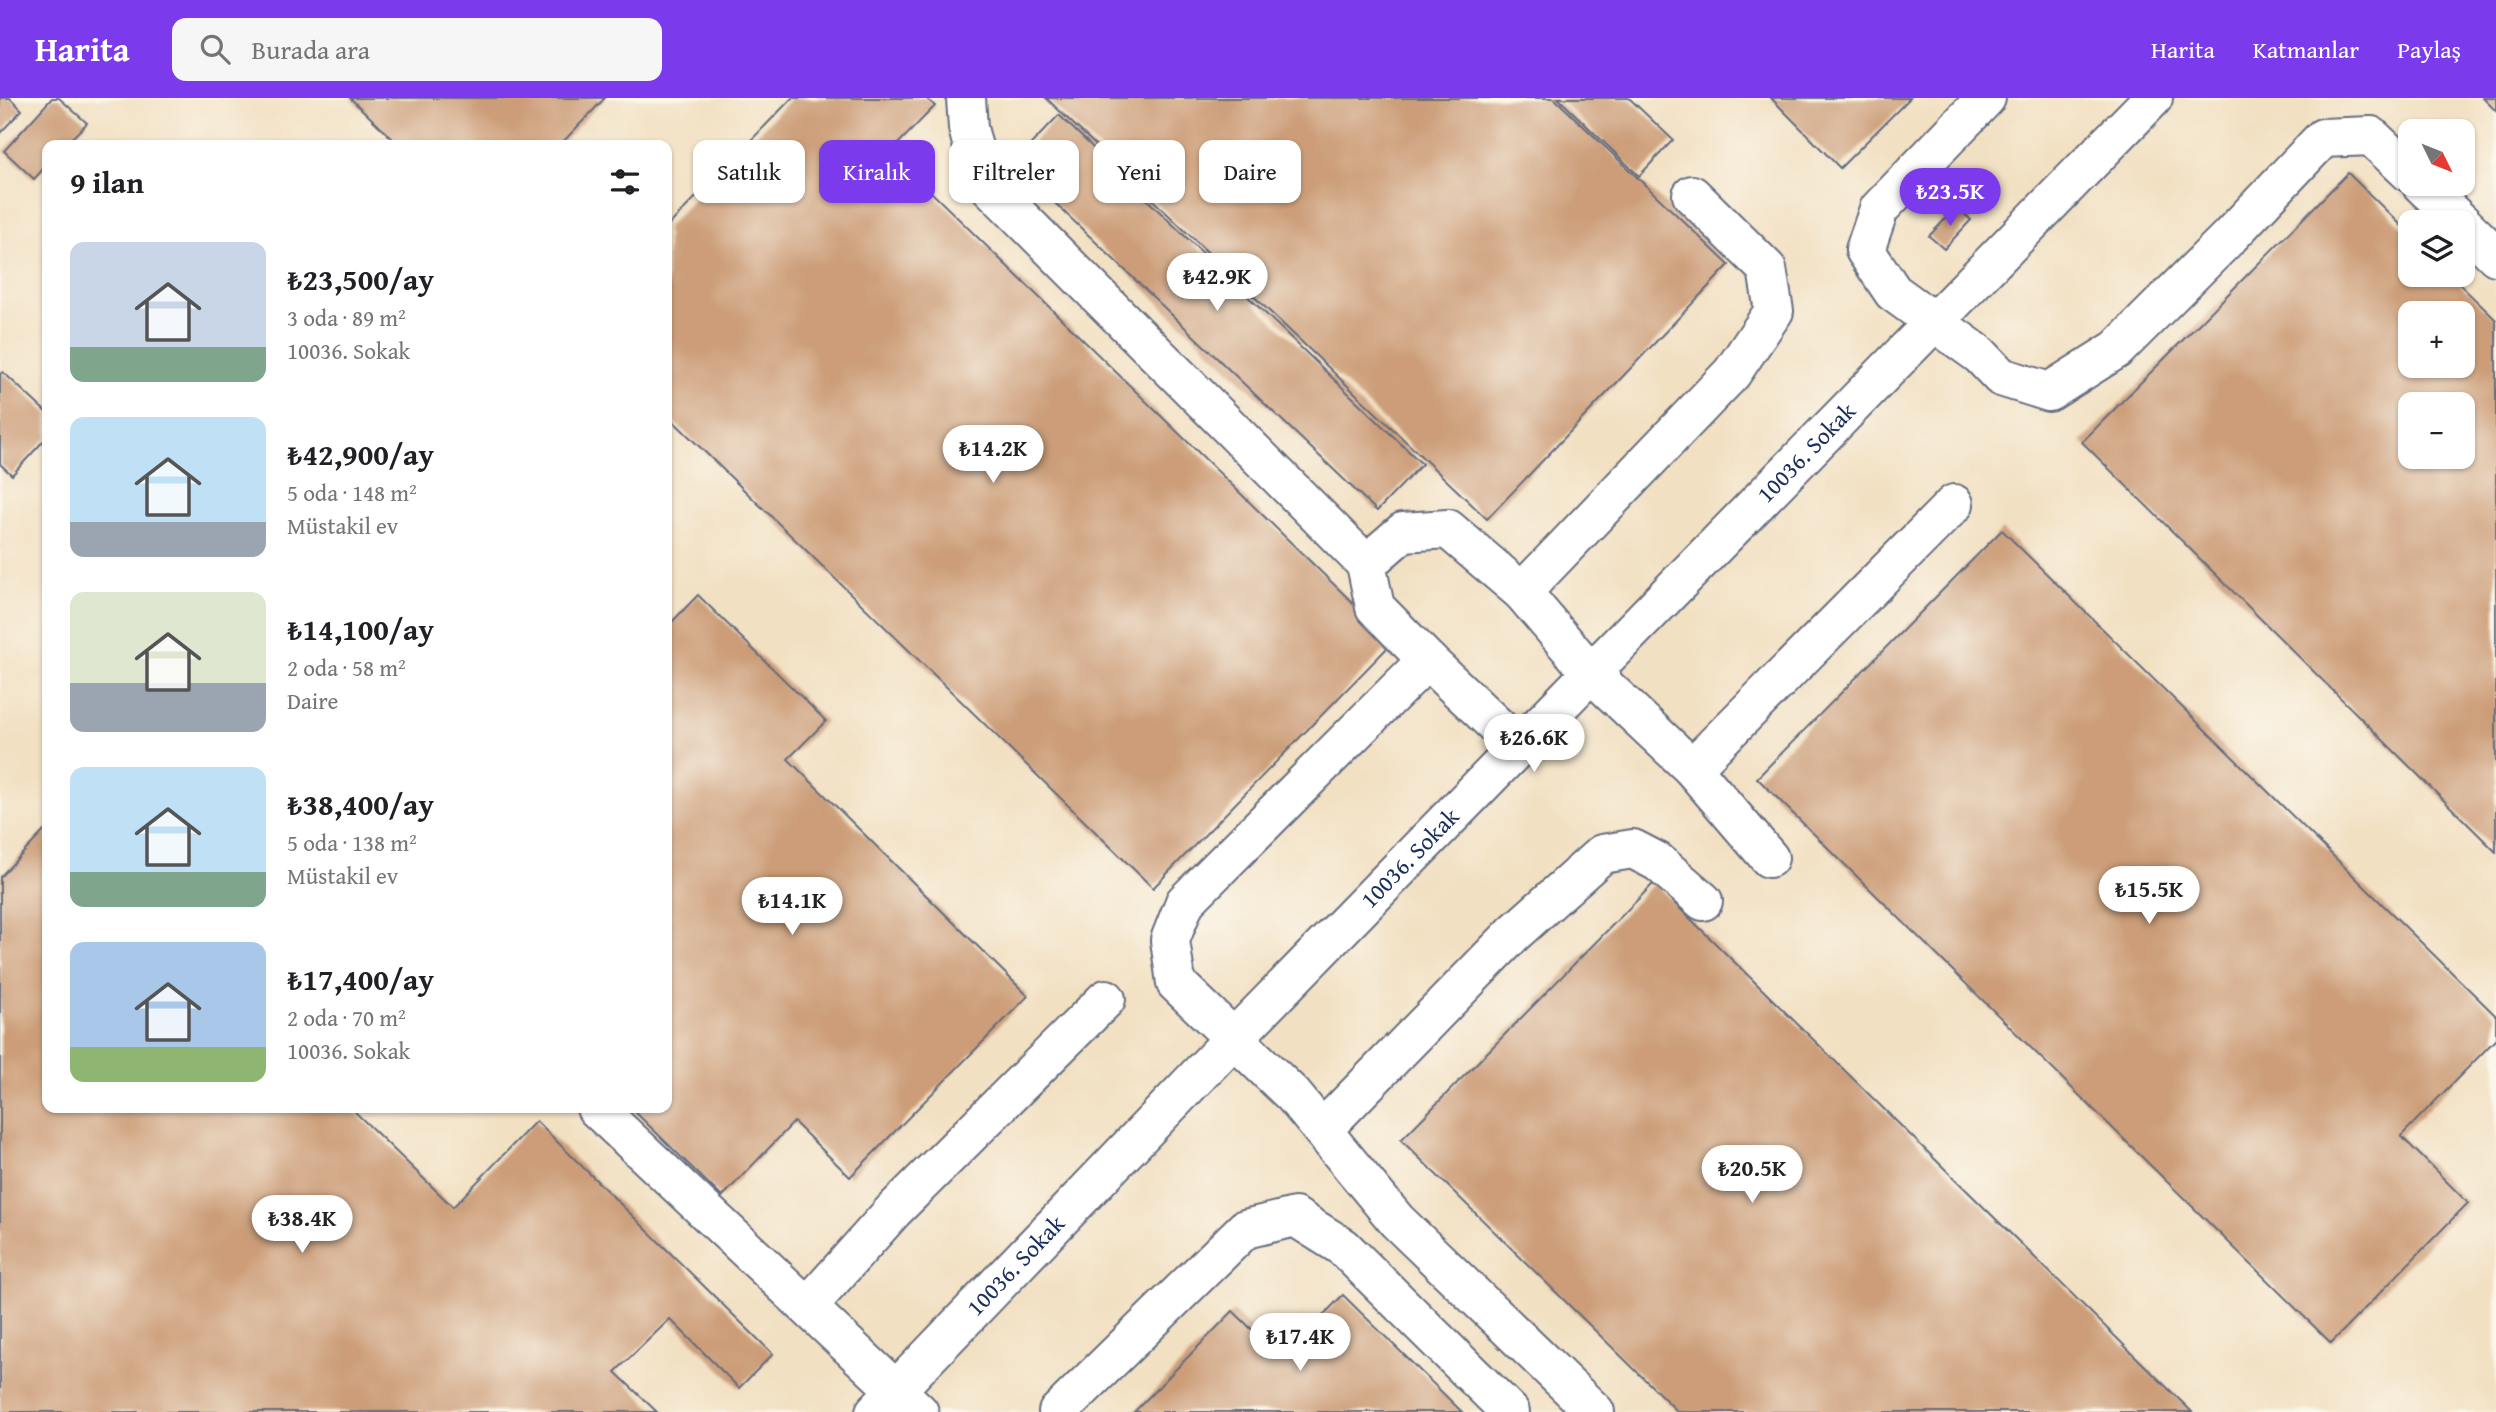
<!DOCTYPE html>
<html lang="tr">
<meta charset="utf-8">
<style>
:root{--surface:#fff;--page:#f6f6f6;--text:#202124;--muted:#757577;--accent:#7c3aed}
body{margin:0;font-family:"Gentium Book Plus",serif;background:var(--page);color:var(--text);height:100vh;display:flex;flex-direction:column;font-size:26px;white-space:nowrap}
*{box-sizing:border-box;margin:0}
p{font-size:23px;color:var(--muted)}
.icon{flex:none;width:38px;height:38px;fill:none;stroke:currentColor;stroke-width:2;stroke-linecap:round;stroke-linejoin:round}
.map{position:relative;flex:1;overflow:hidden}
.panel{position:absolute;left:42px;top:42px;width:630px;height:973px;display:flex;flex-direction:column;background:var(--surface);border-radius:14px;box-shadow:0 2px 5px #0004}
.panel>*{flex:none}
.guide{position:absolute;left:693px;top:42px;width:665px;height:63px;display:flex;gap:14px}
.needle{width:46px;rotate:133deg}
.fabs{position:absolute;left:2398px;top:21px;display:grid;gap:14px}
.fabs a{display:grid;place-items:center;width:77px;height:77px;border-radius:14px;background:var(--surface);box-shadow:0 2px 5px #0004;font-size:35px}
.price{position:absolute;translate:-50% -60px;padding:0 16px;border-radius:24px;background:#fff;color:#222;font-size:23px;line-height:46px;filter:drop-shadow(0 2px 4px #0008)}
.price::after{content:'';position:absolute;left:50%;top:42px;width:21px;height:16px;margin-left:-10px;background:inherit;clip-path:polygon(0 0,100% 0,50% 100%)}
.price.on{background:var(--accent);color:#fff}
ul{padding:0;list-style:none}
li{display:flex;align-items:center;gap:21px;height:175px;padding:0 28px}
li span{display:grid;place-items:center;flex:none;width:196px;height:140px;border-radius:14px;color:#555}
li>.icon{margin-inline-start:auto}
span .icon{width:84px;height:84px;fill:#fffc;stroke-width:1}
li b{font-size:30px}
h2{display:flex;justify-content:space-between;align-items:center;height:84px;padding:0 28px;font-size:30px}
.chip{padding:0 24px;border-radius:14px;background:var(--surface);box-shadow:0 2px 5px #0004;font-size:24px;line-height:63px}
.chip.on{background:var(--accent);color:#fff}
header{display:flex;align-items:center;gap:42px;box-sizing:border-box;height:98px;padding:0 35px;background:var(--accent);color:#fff}
header strong{font-size:33px}
nav{display:flex;gap:38px;margin-inline-start:auto;font-size:24px}
.search{width:490px;height:63px;background:var(--page);display:flex;align-items:center;gap:18px;box-sizing:border-box;padding:0 24px;border-radius:14px;color:var(--muted);font-size:26px}
.map>svg:first-child{display:block}
.building{fill:#cc9d78;fill-rule:evenodd}
.lines{fill:none;stroke-linecap:round;stroke-linejoin:round}
.minor-casing{stroke:#666d81;stroke-width:42}
.minor{stroke:#fff;stroke-width:38}
.labels{text-anchor:middle;stroke-width:6;stroke-linejoin:round;paint-order:stroke}
.street-label{font-size:24px;fill:#1b2f5e;stroke:#fbf7ec}
</style>
<header>
<strong>Harita</strong>
<div class="search"><svg class="icon" aria-label="search" viewBox="0 0 24 24"><circle cx="10" cy="10" r="6"/><path d="M15 15l6 6"/></svg>Burada ara</div>
<nav><a>Harita</a><a>Katmanlar</a><a>Paylaş</a></nav>
</header>
<div class="map">
<svg width="2496" height="1314" viewBox="0 0 2496 1314">
<rect width="100%" height="100%" fill="#fbf7ec"/>
<filter id="ink" filterUnits="userSpaceOnUse"><feTurbulence type="fractalNoise" baseFrequency=".0143" numOctaves="2"/><feDisplacementMap in="SourceGraphic" scale="14" xChannelSelector="R" yChannelSelector="G"/><feConvolveMatrix kernelMatrix="1 2 1 2 8 2 1 2 1" color-interpolation-filters="sRGB"/></filter>
<filter id="wash" filterUnits="userSpaceOnUse"><feTurbulence type="fractalNoise" baseFrequency=".00686" numOctaves="4" result="noise"/><feDisplacementMap in="SourceGraphic" scale="28" xChannelSelector="R" yChannelSelector="G"/><feGaussianBlur stdDeviation="1.57" result="paint"/><feColorMatrix in="noise" values="0 0 0 0 0 0 0 0 0 0 0 0 0 0 0 0 0 1.4 0 .05"/><feComposite in="paint" operator="in"/></filter>
<g filter="url(#wash)">
<rect width="100%" height="100%" fill="#f2e0c2"/>
<g id="blocks">
<g class="building">
<polygon points="0,0 10,0 22,12 0,35"/>
<polygon points="52,0 59,0 87,25 65,47 47,47 47,67 34,81 4,53"/>
<polygon points="350,0 605,0 560,47 399,47"/>
<polygon points="792,0 926,0 935,8 890,54 1393,544 1153,790 667,317 667,129"/>
<polygon points="1046,0 1554,0 1729,167 1487,421"/>
<polygon points="1558,0 1629,0 1673,42 1639,78"/>
<polygon points="1771,0 1910,0 1840,70"/>
<polygon points="2483,0 2496,0 2496,13"/>
<polygon points="1059,17 1422,366 1377,413 1013,65"/>
<path d="M2348,75L2410,136V177H2450L2496,222V754L2082,344ZM2410,215H2462V268H2410ZM2410,306H2462V359H2410Z"/>
<polygon points="1957,109 1971,122 1944,151 1929,138"/>
<polygon points="3,274 47,315 47,339 12,377 0,366 0,276"/>
<polygon points="2002,432 2496,918 2496,941 2401,1038 2468,1105 2331,1245 1757,680"/>
<polygon points="698,497 826,623 788,661 1028,898 850,1079 794,1024 722,1099 631,1010 667,1010 667,529"/>
<polygon points="47,730 47,1010 351,1010 453,1109 536,1023 773,1256 739,1290 670,1221 615,1274 657,1314 0,1314 0,779"/>
<polygon points="1654,785 2192,1314 1678,1314 1401,1042"/>
<polygon points="1343,1197 1462,1314 1134,1314 1233,1213 1281,1260"/>
</g>
</g>
</g>
<g filter="url(#ink)">
<use href="#blocks" fill-opacity="0" stroke="#666d81" stroke-width="2"/>
<g class="lines">
<defs>
<g id="minor">
<polyline points="966,0 968,30 981,80 1366,466"/>
<polyline points="1986,0 1879,111 1865,152 1893,194 1980,257 2001,279 2049,294 2117,251 2230,138 2323,40 2371,38 2410,75"/>
<polyline points="2421,86 2461,124"/>
<polyline points="1692,97 1767,171 1774,213 1732,275 1522,494 1591,575 1692,670 1769,760"/>
<polyline points="2462,125 2496,158"/>
<polyline points="1427,562 1185,804 1170,842 1176,885 1293,997 1397,1123 1595,1314"/>
<polyline points="1519,649 1427,562 1375,509 1366,466 1403,434 1448,431 1522,494"/>
<polyline points="1692,670 1954,406"/>
<polyline points="596,1010 919,1314"/>
<polyline points="1322,1032 1514,835 1602,756 1633,751 1658,764 1703,803"/>
<polyline points="808,1208 893,1113 1106,901"/>
<path id="s1" d="M875,1314L1234,940L2153,0"/>
<polyline points="1058,1314 1245,1131 1295,1119 1343,1149 1510,1314"/>
</g>
</defs>
<use href="#minor" class="minor-casing"/>
<use href="#minor" class="minor"/>
</g>
</g>
<g class="labels">
<g class="street-label">
<text dy="8" stroke="none"><textPath href="#s1" startOffset="1337">10036. Sokak</textPath></text>
<text dy="8" stroke="none"><textPath href="#s1" startOffset="770">10036. Sokak</textPath></text>
<text dy="8" stroke="none"><textPath href="#s1" startOffset="203">10036. Sokak</textPath></text>
</g>
</g>
</svg>
<div class="fabs">
<a><svg class="needle" viewBox="-14 -14 28 28"><path d="M0-13l5 13h-10z" fill="#e53935"/><path d="M0 13l5-13h-10z" fill="#757577"/></svg></a>
<a><svg class="icon" aria-label="layers" viewBox="0 0 24 24"><path d="M12 4l9 5-9 5-9-5zM3 14l9 5 9-5"/></svg></a>
<a>+</a>
<a>−</a>
</div>
<b class="price on" style="left:1950px;top:130px">₺23.5K</b>
<b class="price" style="left:1217px;top:215px">₺42.9K</b>
<b class="price" style="left:993px;top:387px">₺14.2K</b>
<b class="price" style="left:1534px;top:676px">₺26.6K</b>
<b class="price" style="left:2149px;top:828px">₺15.5K</b>
<b class="price" style="left:792px;top:839px">₺14.1K</b>
<b class="price" style="left:1752px;top:1107px">₺20.5K</b>
<b class="price" style="left:302px;top:1157px">₺38.4K</b>
<b class="price" style="left:1300px;top:1275px">₺17.4K</b>
<div class="guide">
<a class="chip">Satılık</a>
<a class="chip on">Kiralık</a>
<a class="chip">Filtreler</a>
<a class="chip">Yeni</a>
<a class="chip">Daire</a>
</div>
<section class="panel">
<h2>9 ilan<svg class="icon" aria-label="filters" viewBox="0 0 24 24"><path d="M4 7h16M4 17h16"/><circle cx="9" cy="7" r="2"/><circle cx="15" cy="17" r="2"/></svg></h2>
<ul>
<li><span style="background:linear-gradient(#c9d6e8 75%,#7fa58c 0)"><svg class="icon" aria-label="home" viewBox="0 0 24 24"><path d="M3 11l9-7 9 7M6 9v11h12V9"/></svg></span><div><b>₺23,500/ay</b><p>3 oda · 89 m²</p><p>10036. Sokak</p></div></li>
<li><span style="background:linear-gradient(#bfe0f5 75%,#9aa5b1 0)"><svg class="icon" aria-label="home" viewBox="0 0 24 24"><path d="M3 11l9-7 9 7M6 9v11h12V9"/></svg></span><div><b>₺42,900/ay</b><p>5 oda · 148 m²</p><p>Müstakil ev</p></div></li>
<li><span style="background:linear-gradient(#dfe7d0 65%,#9aa5b1 0)"><svg class="icon" aria-label="home" viewBox="0 0 24 24"><path d="M3 11l9-7 9 7M6 9v11h12V9"/></svg></span><div><b>₺14,100/ay</b><p>2 oda · 58 m²</p><p>Daire</p></div></li>
<li><span style="background:linear-gradient(#bfe0f5 75%,#7fa58c 0)"><svg class="icon" aria-label="home" viewBox="0 0 24 24"><path d="M3 11l9-7 9 7M6 9v11h12V9"/></svg></span><div><b>₺38,400/ay</b><p>5 oda · 138 m²</p><p>Müstakil ev</p></div></li>
<li><span style="background:linear-gradient(#a9c7e8 75%,#8fb573 0)"><svg class="icon" aria-label="home" viewBox="0 0 24 24"><path d="M3 11l9-7 9 7M6 9v11h12V9"/></svg></span><div><b>₺17,400/ay</b><p>2 oda · 70 m²</p><p>10036. Sokak</p></div></li>
</ul>
</section>
</div>
